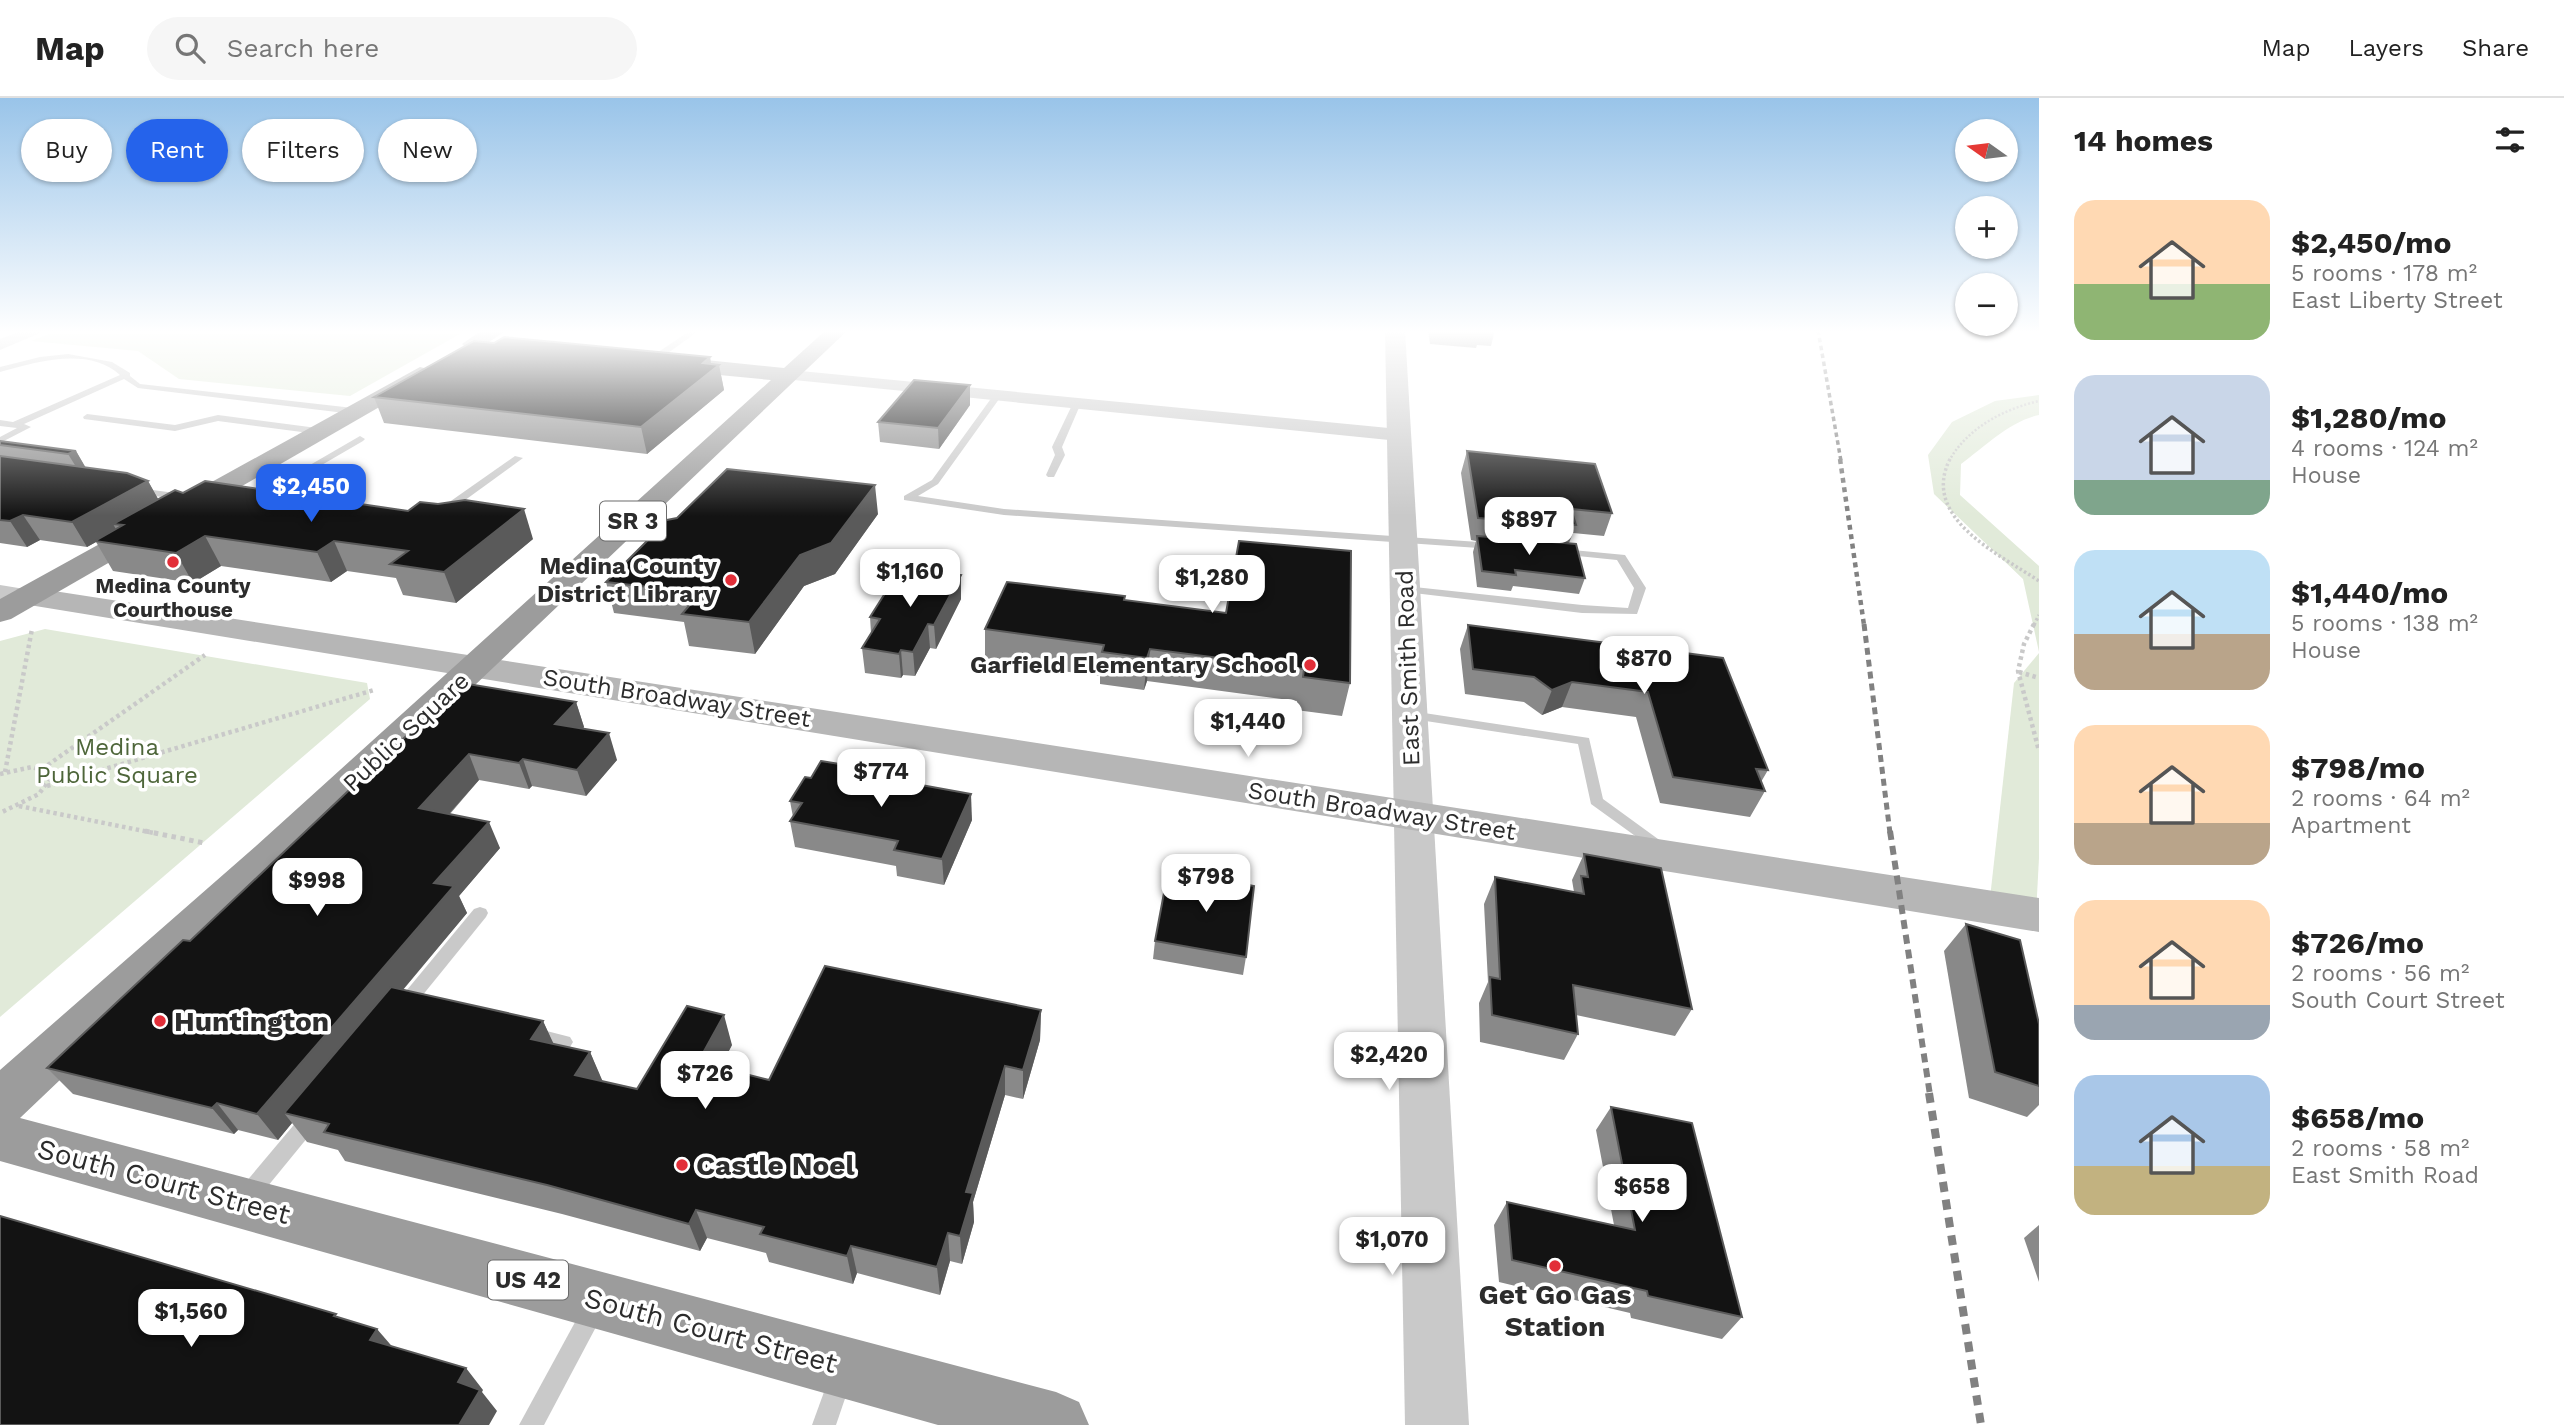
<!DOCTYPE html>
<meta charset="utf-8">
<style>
:root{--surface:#fff;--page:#f6f6f6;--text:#222;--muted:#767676;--line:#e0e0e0;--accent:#2563eb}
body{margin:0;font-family:"Work Sans",sans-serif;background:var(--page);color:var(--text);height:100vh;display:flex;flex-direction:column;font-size:26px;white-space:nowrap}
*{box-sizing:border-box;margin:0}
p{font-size:23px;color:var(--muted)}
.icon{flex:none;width:38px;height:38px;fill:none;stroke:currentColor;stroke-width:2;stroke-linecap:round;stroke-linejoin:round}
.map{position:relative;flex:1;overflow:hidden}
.details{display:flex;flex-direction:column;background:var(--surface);width:525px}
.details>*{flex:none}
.top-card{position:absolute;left:21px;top:21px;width:665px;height:63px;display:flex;gap:14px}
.needle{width:46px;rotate:284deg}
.buttons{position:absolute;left:1955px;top:21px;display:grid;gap:14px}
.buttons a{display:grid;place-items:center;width:63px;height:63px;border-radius:50%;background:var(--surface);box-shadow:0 2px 5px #0004;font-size:35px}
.price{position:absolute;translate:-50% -60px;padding:0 16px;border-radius:14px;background:#fff;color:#222;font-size:23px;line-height:46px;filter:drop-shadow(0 2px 4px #0008)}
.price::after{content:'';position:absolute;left:50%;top:42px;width:21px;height:16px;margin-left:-10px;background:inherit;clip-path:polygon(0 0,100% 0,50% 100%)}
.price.active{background:var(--accent);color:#fff}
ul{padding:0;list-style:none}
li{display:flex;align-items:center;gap:21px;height:175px;padding:0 35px}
li span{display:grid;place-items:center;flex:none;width:196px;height:140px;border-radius:21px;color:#555}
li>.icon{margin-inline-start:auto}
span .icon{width:84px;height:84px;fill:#fffc;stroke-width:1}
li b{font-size:30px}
h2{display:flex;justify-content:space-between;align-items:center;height:84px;padding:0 35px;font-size:30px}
.pill{padding:0 24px;border-radius:32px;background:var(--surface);box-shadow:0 2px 5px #0004;font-size:24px;line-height:63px}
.pill.active{background:var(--accent);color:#fff}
header{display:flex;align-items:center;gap:42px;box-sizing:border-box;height:98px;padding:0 35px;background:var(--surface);border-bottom:2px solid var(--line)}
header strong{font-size:33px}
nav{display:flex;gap:38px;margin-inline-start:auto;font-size:24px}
.search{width:490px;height:63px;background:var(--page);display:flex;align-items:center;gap:18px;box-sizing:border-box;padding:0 24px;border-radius:38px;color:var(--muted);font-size:26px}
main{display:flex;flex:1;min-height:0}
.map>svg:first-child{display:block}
.green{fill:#e1ead9}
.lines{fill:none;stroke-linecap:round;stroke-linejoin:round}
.path-far3{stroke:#c9c9c9;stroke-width:2.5;stroke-dasharray:2 2;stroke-linecap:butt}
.path-far2{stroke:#c9c9c9;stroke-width:3.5;stroke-dasharray:2.5 2.5;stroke-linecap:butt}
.path-far1{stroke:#c9c9c9;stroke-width:4.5;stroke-dasharray:3.5 3.5;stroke-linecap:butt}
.path{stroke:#c9c9c9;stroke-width:5;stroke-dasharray:4.5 4.5;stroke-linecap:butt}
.service{fill:#c9c9c9;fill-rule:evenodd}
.minor{fill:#c9c9c9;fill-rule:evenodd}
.tertiary{fill:#c9c9c9;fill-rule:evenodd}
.secondary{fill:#b6b6b6;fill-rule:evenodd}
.primary{fill:#a4a4a4;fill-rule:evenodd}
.trunk{fill:#9c9c9c;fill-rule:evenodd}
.rail-far4{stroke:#818181;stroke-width:3.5;stroke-dasharray:4.5 3.5;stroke-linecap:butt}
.rail-far3{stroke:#818181;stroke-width:4.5;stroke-dasharray:5 4.5;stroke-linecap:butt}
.rail-far2{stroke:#818181;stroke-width:5;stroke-dasharray:7 5;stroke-linecap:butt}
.rail-far1{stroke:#818181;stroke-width:6;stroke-dasharray:9 6;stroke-linecap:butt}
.rail{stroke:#818181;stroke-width:8;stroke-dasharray:10 8;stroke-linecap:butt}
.wall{fill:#898989}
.shaded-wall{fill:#5a5a5a}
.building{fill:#131313;stroke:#5a5a5a;stroke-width:2}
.poi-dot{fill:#e22e38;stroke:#fff;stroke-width:2.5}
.labels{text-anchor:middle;stroke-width:7;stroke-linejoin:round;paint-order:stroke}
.far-poi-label{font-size:21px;font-weight:bold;fill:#2c2c2c;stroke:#fff}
.shield{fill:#fff;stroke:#6b6b6b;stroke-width:2}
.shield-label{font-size:23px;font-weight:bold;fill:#2c2c2c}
.poi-label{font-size:24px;font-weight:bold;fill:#2c2c2c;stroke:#fff;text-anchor:end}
.street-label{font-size:24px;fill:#2c2c2c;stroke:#fff}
.park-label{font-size:24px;fill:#4e663a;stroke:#fff}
.near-poi-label{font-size:28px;font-weight:bold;fill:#2c2c2c;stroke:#fff;text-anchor:start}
.near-street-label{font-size:28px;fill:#2c2c2c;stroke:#fff}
</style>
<header>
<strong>Map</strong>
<div class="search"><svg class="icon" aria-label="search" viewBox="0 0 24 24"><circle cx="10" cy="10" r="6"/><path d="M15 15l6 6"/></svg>Search here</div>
<nav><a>Map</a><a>Layers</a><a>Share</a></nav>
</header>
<main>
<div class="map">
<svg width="2039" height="1327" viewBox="0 0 2039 1327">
<rect width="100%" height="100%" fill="#fff"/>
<g class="green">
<polygon points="59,232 467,232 350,298 179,281 138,253 31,243"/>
<path d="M2039,297V317C2010,323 1984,349 1961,366L1960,397L2039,468V554L2023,481L1934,396L1928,357L1952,324L1995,303Z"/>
<polygon points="45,531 367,585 370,601 0,919 0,543"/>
<polygon points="2039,555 2039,760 2036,816 1989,809 2014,585"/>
</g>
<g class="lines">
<path class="path-far3" d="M1949,363C1967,330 2004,311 2039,303"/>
<g class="path-far2">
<path d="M1950,361C1920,420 1999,456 2039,483"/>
<polyline points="2034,527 2039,517"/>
</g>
<g class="path-far1">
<polyline points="2034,526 2024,546 2018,573 2039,653"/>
<polyline points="2019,574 2039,580"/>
<polyline points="42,671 205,557"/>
<polyline points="5,674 32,531"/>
<polyline points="0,676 32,669 49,675 50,680 39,696 0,715"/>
<polyline points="47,688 374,592"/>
<polyline points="19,708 154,735"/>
</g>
<polyline class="path" points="145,733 204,745"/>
<g class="service">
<polygon points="691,232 700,232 654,265 648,265 648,261"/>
<path d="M68,256L112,264L130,275V278L140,286L353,310L357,313L353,316L138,290L124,281L24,326L31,329L0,345V339L17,330L0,328V322L13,324L120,277C89,248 36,264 0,274V269L40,259Z"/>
<polygon points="998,294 1002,297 938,386 918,398 1004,411 1493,445 1498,448 1493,451 1004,417 904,402 904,398 932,382 995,295"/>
<polygon points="1074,303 1081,305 1062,349 1065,357 1054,379 1048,379 1046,377 1055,357 1052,349"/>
<polygon points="87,316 175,327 218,317 317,330 322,333 317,336 218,323 175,333 84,321 83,319"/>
<polygon points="360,338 365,341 363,343 265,400 265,403 257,403 253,400"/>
<polygon points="515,358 523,360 446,416 438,416 438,412"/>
<polygon points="137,390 183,396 188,399 183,402 133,395 133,391"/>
<polygon points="1562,451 1625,457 1646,490 1637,516 1582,515 1405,494 1399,491 1405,488 1582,507 1628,510 1634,490 1617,462 1558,456 1558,452"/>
<polygon points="1411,613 1589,640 1603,701 1669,749 1666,753 1656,753 1591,706 1578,646 1406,620 1404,617 1406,614"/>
<polygon points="480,809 486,811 488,815 486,819 409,914 403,916 397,914 394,909 397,904 474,811"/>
<polygon points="535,930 570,939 573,944 570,949 564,952 529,943 526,938 529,933"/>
<polygon points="310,1013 317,1016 320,1022 317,1028 254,1105 247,1108 240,1105 237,1098 240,1091 303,1016"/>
<polygon points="594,1201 602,1204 605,1212 544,1327 519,1327 586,1204"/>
<polygon points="840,1268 848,1272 852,1280 836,1327 812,1327 832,1272"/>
</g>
<g class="minor">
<polygon points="24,232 47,232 0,252 0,241"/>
<polygon points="790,272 1399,331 1409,337 1399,343 784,281 781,277"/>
<polygon points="0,487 37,493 40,498 37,503 28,505 0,501"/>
</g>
<polygon class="tertiary" points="1385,232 1405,232 1469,1327 1405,1327"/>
<polygon class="secondary" points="28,489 2039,800 2039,834 17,505 12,498 17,491"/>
<polygon class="primary" points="482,232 507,232 480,250 466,250 462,246"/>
<g class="trunk">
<polygon points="826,232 848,232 20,1020 1056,1294 1079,1304 1089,1327 938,1327 0,1063 0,972 256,748 771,282 667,272 659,270 656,265 659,260 667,258 784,270"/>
<polygon points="420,269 428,271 431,276 428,281 11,521 0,524 0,501"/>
</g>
<polyline class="rail-far4" points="1818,232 1841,363"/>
<polyline class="rail-far3" points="1840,361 1864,527"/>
<polyline class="rail-far2" points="1864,526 1890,735"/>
<polyline class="rail-far1" points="1890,733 1930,997"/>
<polyline class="rail" points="1929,995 1981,1327"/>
</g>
<g class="wall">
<polygon points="1428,232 1495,232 1491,248 1477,247 1476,250 1430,246"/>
<polygon points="494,245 710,259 711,266 719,267 724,292 647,356 384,325 374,299"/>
<polygon points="970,287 970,307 939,351 880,344 878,324"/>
<polygon points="0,343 76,353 85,369 148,383 158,401 183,395 533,441 456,505 403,497 396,480 347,473 331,484 221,468 193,485 113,473 96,444 87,449 40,442 27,449 0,445"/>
<polygon points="1467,353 1612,415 1604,438 1573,435 1569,445 1585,480 1579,496 1513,488 1511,493 1477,489 1473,454 1476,443 1471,442 1461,375"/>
<polygon points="878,416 835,476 804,488 755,556 689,548 684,524 614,515 606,484 649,440 646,426"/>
<polygon points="961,477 961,501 936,551 930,550 915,578 903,577 901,580 865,575 862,550 871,535 870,519"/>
<polygon points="1125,503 1350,585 1342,618 1296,612 1297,603 1147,583 1144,592 1100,586 1100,578 985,563 985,531"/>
<polygon points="1468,527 1723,560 1768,672 1761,684 1765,693 1750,719 1660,705 1636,619 1562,609 1542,617 1524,604 1465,596 1460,551"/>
<polygon points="462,585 576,604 584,629 583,631 617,662 586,698 532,688 529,691 479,682 450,716 500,750 459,798 467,815 403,892 543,923 553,946 590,954 602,983 637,991 732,947 720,970 769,982 1041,912 1040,942 1023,1001 1005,997 973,1104 974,1124 962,1166 950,1163 940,1197 857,1175 853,1186 769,1164 766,1155 707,1140 700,1153 562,1116 345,1063 338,1052 307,1044 292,1025 278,1042 238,1032 234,1036 73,996 47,970 190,843"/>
<polygon points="859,676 972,722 944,787 897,778 896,768 795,749 790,723 793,719 790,703 811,680"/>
<polygon points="1584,756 1692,911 1675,938 1576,917 1578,936 1564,962 1480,944 1479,905 1488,884 1484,806 1495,779 1574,794 1572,782"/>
<polygon points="1223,782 1246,859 1243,877 1153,861 1155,843"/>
<polygon points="1966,826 2039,926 2039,1007 2027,1019 1969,1000 1944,853"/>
<polygon points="1611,1009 1742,1219 1722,1241 1631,1220 1630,1215 1499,1184 1494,1127 1507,1104 1614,1127 1596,1032"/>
<polygon points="2039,1127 2039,1184 2024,1140"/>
</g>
<g class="shaded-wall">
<polygon points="710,259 712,272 719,267 724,292 647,356 641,329 703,265"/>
<polygon points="970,287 970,307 939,351 938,330"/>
<polygon points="76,353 90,377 83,380 68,356"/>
<polygon points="148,383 162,408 123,427 113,426 117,433 95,443 96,444 87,449 72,424"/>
<polygon points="875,387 878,416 835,476 804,488 755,556 749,524 800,457"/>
<polygon points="524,411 533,441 456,505 444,474"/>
<polygon points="23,417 40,442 27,449 10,423"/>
<polygon points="205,438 221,468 193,485 176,455"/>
<polygon points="334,443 347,473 331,484 317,454"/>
<polygon points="961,477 961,501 936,551 934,527"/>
<polygon points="928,526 930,550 915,578 913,554"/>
<polygon points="1150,551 1147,583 1144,592 1147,560"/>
<polygon points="901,552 903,577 901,580 899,556"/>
<polygon points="1572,584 1562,609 1542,617 1552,592"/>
<polygon points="576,604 584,629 564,652 555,626"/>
<polygon points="609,635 617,662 586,698 577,672"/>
<polygon points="469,656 479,682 431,736 419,710"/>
<polygon points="523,661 532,688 529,691 519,665"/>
<polygon points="971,696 972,722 944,787 942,761"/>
<polygon points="489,724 500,750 459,798 467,815 297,1018 284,1015 292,1025 278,1042 257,1016 434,785"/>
<polygon points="1041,912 1040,942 1023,1001 1023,972"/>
<polygon points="724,917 732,947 707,994 698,964"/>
<polygon points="543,923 557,953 531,941"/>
<polygon points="590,954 603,984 575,977"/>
<polygon points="1005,968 1005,997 973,1104 974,1124 962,1166 960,1138 966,1094"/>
<polygon points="217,1005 238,1032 234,1036 212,1010"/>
<polygon points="696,1112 707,1140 700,1153 689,1126"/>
<polygon points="948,1135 950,1163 940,1197 937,1169"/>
<polygon points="851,1148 857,1175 853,1186 847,1158"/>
<polygon points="377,1231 396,1253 370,1242"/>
<polygon points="466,1270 483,1292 482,1294 497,1313 489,1327 459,1327 458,1284"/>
</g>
<g class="building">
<polygon points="504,239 710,259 703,265 719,267 641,329 374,299 474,243 494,245"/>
<polygon points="914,282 970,287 938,330 878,324"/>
<polygon points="0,343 76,353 68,356 0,347"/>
<polygon points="1467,353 1595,366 1612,415 1571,411 1576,427 1478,420"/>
<polygon points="0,358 127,375 148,383 72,424 23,417 10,423 0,422"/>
<polygon points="727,371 875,387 831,445 800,457 749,524 682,516 700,495 606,484 652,438 646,426 677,420"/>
<polygon points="205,383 408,413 420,404 438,406 465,402 524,411 444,474 390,466 408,453 334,443 317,454 205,438 176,455 95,443 123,427 113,426 175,392 183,395"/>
<polygon points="1477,438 1576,446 1585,480 1515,472 1516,477 1482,473"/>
<polygon points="1239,443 1351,453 1350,585 1303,579 1304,571 1150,551 1147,560 1102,554 1104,547 985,531 1007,484 1125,498 1124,502 1226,515"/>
<polygon points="901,470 961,477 934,527 928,526 913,554 901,552 899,556 862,550 880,521 870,519"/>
<polygon points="1468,527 1723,560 1768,672 1756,671 1765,693 1673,679 1648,594 1572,584 1552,592 1534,579 1473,571"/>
<polygon points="462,585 576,604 555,626 609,635 577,672 523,661 519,665 469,656 419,710 489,724 434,785 454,788 257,1016 217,1005 212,1010 47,970 183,842 190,843"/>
<polygon points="821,663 858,669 855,675 971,696 942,761 894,752 898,743 790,723 802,705 790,703 805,679 811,680"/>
<polygon points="1584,756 1661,770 1692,911 1573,887 1578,936 1492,917 1490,879 1500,881 1495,779 1584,796 1581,778 1588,779"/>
<polygon points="1190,770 1224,776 1223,782 1254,788 1246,859 1155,843 1166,784 1188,780"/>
<polygon points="1966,826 2020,842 2039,926 2039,988 1995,974"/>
<polygon points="825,868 1041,912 1023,972 1005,968 966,1094 973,1095 960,1138 948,1135 937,1169 851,1148 847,1158 760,1136 764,1129 696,1112 689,1126 547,1087 324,1034 329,1026 284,1015 391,889 543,923 531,941 590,954 575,977 637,991 687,908 724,917 698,964 769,982"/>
<polygon points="1611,1009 1692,1025 1742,1219 1648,1198 1647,1193 1512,1162 1507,1104 1635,1132"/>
<polygon points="0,1118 336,1216 334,1218 377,1231 370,1242 466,1270 458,1284 480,1292 459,1327 0,1327"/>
</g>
<linearGradient id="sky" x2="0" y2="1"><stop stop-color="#99c4e9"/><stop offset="0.56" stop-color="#fff"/><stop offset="1" stop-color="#fff" stop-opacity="0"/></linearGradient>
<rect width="2039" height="418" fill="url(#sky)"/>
<g class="poi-dot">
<circle cx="173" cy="464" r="7"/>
<circle cx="731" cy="482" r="7"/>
<circle cx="1310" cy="567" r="7"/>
<circle cx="160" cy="923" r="7"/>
<circle cx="682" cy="1067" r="7"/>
<circle cx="1555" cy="1168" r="7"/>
</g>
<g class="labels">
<g class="far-poi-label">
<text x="173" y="495">Medina County<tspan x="173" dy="24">Courthouse</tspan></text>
</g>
<g class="shield">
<rect x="600" y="403.5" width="66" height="39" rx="5"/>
<rect x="488" y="1162.5" width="80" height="39" rx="5"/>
</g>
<g class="shield-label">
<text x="633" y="431">SR 3</text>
<text x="528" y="1190">US 42</text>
</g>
<g class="poi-label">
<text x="717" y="476">Medina County<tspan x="717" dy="28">District Library</tspan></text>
<text x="1296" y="575">Garfield Elementary School</text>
</g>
<g class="street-label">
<text transform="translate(1408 570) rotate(-92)" y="8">East Smith Road</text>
<text transform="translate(677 600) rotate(9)" y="8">South Broadway Street</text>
<text transform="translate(406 634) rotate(-43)" y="8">Public Square</text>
<text transform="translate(1382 713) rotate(9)" y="8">South Broadway Street</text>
</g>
<g class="park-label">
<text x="117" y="657">Medina<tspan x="117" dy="28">Public Square</tspan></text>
</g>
<g class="near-poi-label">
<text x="174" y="933">Huntington</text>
<text x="696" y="1077">Castle Noel</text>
<text x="1555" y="1206" text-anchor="middle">Get Go Gas<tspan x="1555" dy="32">Station</tspan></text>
</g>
<g class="near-street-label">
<text transform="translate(164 1083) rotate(15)" y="10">South Court Street</text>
<text transform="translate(711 1232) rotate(15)" y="10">South Court Street</text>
</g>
</g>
</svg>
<div class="buttons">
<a><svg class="needle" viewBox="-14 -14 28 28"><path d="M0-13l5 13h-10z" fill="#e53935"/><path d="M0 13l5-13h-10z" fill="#767676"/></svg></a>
<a>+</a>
<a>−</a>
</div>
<b class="price active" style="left:311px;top:426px">$2,450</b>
<b class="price" style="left:1529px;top:459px">$897</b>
<b class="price" style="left:910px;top:511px">$1,160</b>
<b class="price" style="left:1212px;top:517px">$1,280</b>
<b class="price" style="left:1644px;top:598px">$870</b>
<b class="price" style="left:1248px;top:661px">$1,440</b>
<b class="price" style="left:881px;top:711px">$774</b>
<b class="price" style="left:1206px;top:816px">$798</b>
<b class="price" style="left:317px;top:820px">$998</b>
<b class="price" style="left:1389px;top:994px">$2,420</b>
<b class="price" style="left:705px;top:1013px">$726</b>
<b class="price" style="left:1642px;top:1126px">$658</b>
<b class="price" style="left:1392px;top:1179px">$1,070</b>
<b class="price" style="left:191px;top:1251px">$1,560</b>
<div class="top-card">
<a class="pill">Buy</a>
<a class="pill active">Rent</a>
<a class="pill">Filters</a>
<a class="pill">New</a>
</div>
</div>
<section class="details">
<h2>14 homes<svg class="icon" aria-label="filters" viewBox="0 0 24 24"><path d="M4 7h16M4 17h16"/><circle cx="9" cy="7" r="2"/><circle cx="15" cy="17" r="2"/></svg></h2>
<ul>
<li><span style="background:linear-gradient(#ffd9b3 60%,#8fb573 0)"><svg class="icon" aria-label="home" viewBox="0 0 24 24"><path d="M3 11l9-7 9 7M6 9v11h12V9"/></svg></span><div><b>$2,450/mo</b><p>5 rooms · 178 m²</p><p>East Liberty Street</p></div></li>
<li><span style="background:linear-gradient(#c9d6e8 75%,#7fa58c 0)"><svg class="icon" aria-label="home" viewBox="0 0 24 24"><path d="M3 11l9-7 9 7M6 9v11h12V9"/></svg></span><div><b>$1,280/mo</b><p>4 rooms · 124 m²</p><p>House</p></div></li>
<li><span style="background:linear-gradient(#bfe0f5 60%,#b9a48a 0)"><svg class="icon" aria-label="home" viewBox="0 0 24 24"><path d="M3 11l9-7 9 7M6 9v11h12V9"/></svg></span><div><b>$1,440/mo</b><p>5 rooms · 138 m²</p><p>House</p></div></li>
<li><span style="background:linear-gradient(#ffd9b3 70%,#b9a48a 0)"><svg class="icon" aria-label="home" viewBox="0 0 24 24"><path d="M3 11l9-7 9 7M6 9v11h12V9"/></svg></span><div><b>$798/mo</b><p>2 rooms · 64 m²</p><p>Apartment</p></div></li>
<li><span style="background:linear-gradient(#ffd9b3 75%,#9aa5b1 0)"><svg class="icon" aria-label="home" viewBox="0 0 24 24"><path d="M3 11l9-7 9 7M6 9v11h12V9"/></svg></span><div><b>$726/mo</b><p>2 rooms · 56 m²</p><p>South Court Street</p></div></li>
<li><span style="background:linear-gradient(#a9c7e8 65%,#c2b280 0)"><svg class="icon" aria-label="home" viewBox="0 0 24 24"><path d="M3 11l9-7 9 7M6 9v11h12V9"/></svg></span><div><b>$658/mo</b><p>2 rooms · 58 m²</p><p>East Smith Road</p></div></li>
</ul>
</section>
</main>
